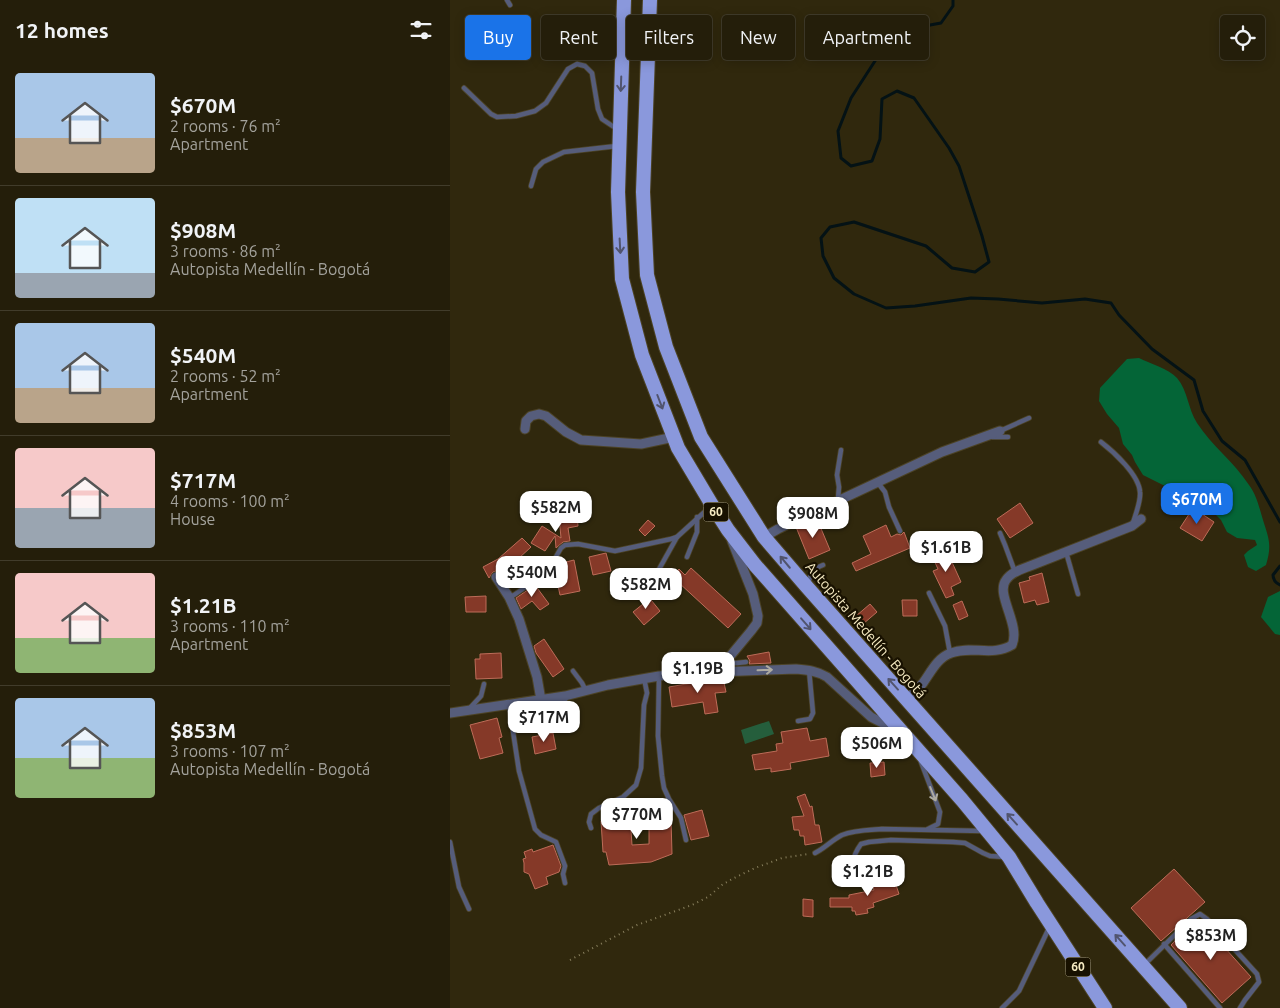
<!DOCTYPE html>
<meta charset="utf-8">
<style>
:root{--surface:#241e0a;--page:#302b18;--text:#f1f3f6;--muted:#a3a29c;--line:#413c2b;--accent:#1a73e8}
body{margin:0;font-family:Ubuntu,sans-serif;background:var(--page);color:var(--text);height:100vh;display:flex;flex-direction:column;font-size:19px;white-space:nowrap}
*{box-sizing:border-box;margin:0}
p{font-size:16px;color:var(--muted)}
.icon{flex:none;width:28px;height:28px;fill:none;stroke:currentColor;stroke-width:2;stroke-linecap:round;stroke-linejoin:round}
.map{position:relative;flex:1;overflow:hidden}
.drawer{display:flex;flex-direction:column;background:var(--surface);width:450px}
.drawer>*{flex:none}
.guide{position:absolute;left:15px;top:15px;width:475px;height:45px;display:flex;gap:10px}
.fabs{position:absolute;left:770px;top:15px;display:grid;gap:10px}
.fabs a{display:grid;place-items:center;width:45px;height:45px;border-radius:5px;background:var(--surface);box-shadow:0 2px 12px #0003,0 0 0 1px var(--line);font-size:25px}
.price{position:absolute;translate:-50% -42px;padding:0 11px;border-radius:10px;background:#fff;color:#222;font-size:16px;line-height:32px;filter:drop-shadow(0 1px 2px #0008)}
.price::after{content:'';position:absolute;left:50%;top:30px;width:15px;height:11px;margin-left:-8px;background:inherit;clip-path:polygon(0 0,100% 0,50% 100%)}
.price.selected{background:var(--accent);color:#fff}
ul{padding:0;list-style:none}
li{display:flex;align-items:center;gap:15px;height:125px;padding:0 15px}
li+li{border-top:1px solid var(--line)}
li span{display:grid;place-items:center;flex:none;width:140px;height:100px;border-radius:5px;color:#555}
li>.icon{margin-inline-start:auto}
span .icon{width:60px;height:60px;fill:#fffc;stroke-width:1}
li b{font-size:21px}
h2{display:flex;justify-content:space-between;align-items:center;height:60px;padding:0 15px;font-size:21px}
.chip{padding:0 18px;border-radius:5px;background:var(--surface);box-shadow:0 2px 12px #0003,0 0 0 1px var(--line);font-size:18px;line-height:45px}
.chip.selected{background:var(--accent);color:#fff}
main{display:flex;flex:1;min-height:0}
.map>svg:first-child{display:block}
.green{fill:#255e3c}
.forest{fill:#046537}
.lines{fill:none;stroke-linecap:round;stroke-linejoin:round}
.stream{stroke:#041215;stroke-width:3}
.building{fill:#853928;stroke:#bd6c58}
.service-casing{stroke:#4c4326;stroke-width:6}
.minor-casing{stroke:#4c4326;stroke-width:11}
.trunk-casing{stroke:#4c4326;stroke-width:16}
.path{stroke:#887f5d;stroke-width:2;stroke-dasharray:1 4;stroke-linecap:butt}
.service{stroke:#565d7b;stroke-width:4.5}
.minor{stroke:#565d7b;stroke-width:9}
.trunk{stroke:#8a98dc;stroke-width:14}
.oneway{stroke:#51546e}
.oneway2{stroke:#aeaba2}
.labels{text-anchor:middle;stroke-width:4.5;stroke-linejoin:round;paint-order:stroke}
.shield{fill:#181100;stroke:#b3aa88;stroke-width:1}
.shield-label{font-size:12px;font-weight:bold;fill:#f6ebc2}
.street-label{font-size:14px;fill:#f6ebc2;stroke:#181100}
</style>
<main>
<section class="drawer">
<h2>12 homes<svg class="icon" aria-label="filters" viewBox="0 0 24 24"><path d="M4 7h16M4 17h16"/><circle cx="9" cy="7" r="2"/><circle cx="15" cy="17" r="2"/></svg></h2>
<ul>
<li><span style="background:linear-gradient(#a9c7e8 65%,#b9a48a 0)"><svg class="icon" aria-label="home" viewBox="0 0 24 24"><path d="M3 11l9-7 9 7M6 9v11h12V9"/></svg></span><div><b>$670M</b><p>2 rooms · 76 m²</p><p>Apartment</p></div></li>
<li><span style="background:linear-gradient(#bfe0f5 75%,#9aa5b1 0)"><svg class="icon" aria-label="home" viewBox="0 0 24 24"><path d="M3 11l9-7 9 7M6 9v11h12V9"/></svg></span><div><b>$908M</b><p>3 rooms · 86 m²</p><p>Autopista Medellín - Bogotá</p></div></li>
<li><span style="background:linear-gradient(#a9c7e8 65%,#b9a48a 0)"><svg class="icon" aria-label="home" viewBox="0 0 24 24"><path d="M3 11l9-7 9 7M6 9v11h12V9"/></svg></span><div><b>$540M</b><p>2 rooms · 52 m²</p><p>Apartment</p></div></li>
<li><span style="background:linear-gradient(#f6c9c9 60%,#9aa5b1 0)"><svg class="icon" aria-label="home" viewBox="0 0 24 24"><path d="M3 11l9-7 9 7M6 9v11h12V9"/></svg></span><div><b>$717M</b><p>4 rooms · 100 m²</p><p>House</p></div></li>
<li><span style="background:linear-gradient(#f6c9c9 65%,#8fb573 0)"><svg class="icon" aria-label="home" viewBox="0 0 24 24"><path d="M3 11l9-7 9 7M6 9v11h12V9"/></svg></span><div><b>$1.21B</b><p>3 rooms · 110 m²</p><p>Apartment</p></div></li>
<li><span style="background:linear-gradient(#a9c7e8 60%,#8fb573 0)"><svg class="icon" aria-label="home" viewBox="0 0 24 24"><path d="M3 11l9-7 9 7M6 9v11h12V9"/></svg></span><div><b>$853M</b><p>3 rooms · 107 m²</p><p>Autopista Medellín - Bogotá</p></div></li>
</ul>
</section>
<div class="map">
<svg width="830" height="1008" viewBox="0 0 830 1008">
<rect width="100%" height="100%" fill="#30280d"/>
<polygon class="green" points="319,721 324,734 295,744 291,730"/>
<g class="forest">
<path d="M689,358C699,363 719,369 727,378C738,391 738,409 747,423C762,446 784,462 799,485C807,496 809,507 813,520C819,539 822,545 816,565L806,571L798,567L794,555L798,551L807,545L805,540L787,538L777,532L771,520L763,512L753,506L741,495H725L717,487L693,475L685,462L682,455L673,444L669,428L657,414L649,401L650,388L677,359Z"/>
<polygon points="830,591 830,635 825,634 811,617 818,597"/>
</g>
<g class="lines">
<g class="stream">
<polyline points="503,0 503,6 491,23 453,30 436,44 401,98 388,131 391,158 401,166 422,161 430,139 432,99 447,91 464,98 499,148 509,166 532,236 539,262 525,272 502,268 476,246 404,222 380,227 371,238 373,256 384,278 404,294 436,308 465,306 521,298 548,299 592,303 635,299 661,303 669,315 702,349 744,380 753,411 772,441 795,460 830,522"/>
<path d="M830,566L823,575C823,580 826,583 830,585"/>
</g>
</g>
<g class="building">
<polygon points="570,503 583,523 560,538 547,519"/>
<polygon points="743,508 764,522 752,541 730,528"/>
<polygon points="127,514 128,526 118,528 120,541 113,542 106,548 105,536 95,551 81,543 92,526 111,538 109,516"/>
<polygon points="367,519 380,550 359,559 346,527"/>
<polygon points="198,520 205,526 195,536 189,530"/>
<polygon points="436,525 441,537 447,534 451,535 454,532 460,548 406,571 402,563 421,554 413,536"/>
<polygon points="72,538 81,547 56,570 50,572 46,571 43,572 39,578 33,567 48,559"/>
<polygon points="496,549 511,582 501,587 504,595 496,598 483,571 488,569 482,556"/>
<polygon points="156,553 161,571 143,575 139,557"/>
<polygon points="124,560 130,591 110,595 105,572 109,571 108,564"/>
<polygon points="241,568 291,614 278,628 228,582 229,581 223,575 229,569 235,575"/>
<polygon points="592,573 599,602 587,605 585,600 574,603 569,583 580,580 579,577"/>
<polygon points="85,585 99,604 90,610 82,601 71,609 66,598"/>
<polygon points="197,595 210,611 194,625 183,612 193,604 190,601"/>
<polygon points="36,596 36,612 16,612 15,597"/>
<polygon points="452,600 467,600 467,616 453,616"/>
<polygon points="512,601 518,616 509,620 503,605"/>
<polygon points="420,604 427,612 413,624 406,616"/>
<polygon points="94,639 114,669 103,677 86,653 84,646"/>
<polygon points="319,652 321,663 299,664 300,661 297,656"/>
<polygon points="51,653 52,678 26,679 25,659 30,659 30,654"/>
<polygon points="273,678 276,692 265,693 268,712 255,714 253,702 222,707 219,687 259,680 259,679"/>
<polygon points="47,718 52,737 49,738 53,753 30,759 20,725"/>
<polygon points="357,728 360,741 376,738 379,756 340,763 341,769 321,772 321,768 305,770 302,755 327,751 326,744 333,743 331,732"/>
<polygon points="103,733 106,749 85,754 82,737"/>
<polygon points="434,762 435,775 421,777 420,763"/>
<polygon points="355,794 360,807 362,806 365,825 369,825 372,842 355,845 354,836 350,836 349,830 344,830 342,817 354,816 347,797"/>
<polygon points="199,806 212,806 213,819 221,819 222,854 201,862 159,865 156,852 153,852 151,821 154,821 163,817 172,819 180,815 182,845 199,844"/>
<polygon points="252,810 259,836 241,840 234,815"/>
<polygon points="103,845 111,866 109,872 96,877 98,884 85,889 79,874 74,872 74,863 73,859 76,858 74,852 82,849 83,852"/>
<polygon points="724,869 755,902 711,941 681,908"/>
<polygon points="443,876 449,894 423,903 424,907 417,909 418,913 406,915 405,911 402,911 402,907 380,907 380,898 399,898 399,895 424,890 422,883"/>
<polygon points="353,899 363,900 363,917 353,916"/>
<polygon points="749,919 801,977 772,1003 721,945 743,922"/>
</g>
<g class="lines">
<defs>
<g id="service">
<polyline points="57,0 60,5"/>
<polyline points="14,88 41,114 47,117 66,116 85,111 96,103 118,69 127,64 135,66 142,73 148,109 152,119 167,129"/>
<polyline points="81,186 86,169 93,162 114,152 167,146"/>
<polyline points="550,431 579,418"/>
<polyline points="542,437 558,437"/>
<path d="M651,442C664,452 689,475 690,492C691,501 686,513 683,523"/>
<polyline points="428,483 435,492 439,507 450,531"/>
<polyline points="388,499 389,487 387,475 391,450"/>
<polyline points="550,533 555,545 565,572"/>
<polyline points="616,552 628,594"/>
<polyline points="237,557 247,532 247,517"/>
<path d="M358,583C361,573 363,569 373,565"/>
<polyline points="201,591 203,580 227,537"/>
<polyline points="479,593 495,626 500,653"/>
<polyline points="59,597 64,595 93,575 99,569 111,548 115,545 128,544 165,551 221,539 227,537 261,506"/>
<polyline points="275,663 287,663 296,662"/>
<polyline points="123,671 132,683 136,691"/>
<polyline points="209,676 208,736 212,776 214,788 219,799 231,818 236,840"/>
<polyline points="59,705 69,771 85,829 91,835 106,842 115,866 113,874 115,883"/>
<polyline points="19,709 31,696 34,684"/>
<polyline points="98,714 114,711 115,705 115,696"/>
<polyline points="348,721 360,719 363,713 359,670"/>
<polyline points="471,762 490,812 488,824 478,829"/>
<polyline points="141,828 139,822 141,814 149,808 173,797 186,785 191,768 194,705 197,693 194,678"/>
<polyline points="0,842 9,887 19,909"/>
<path d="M365,853C375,848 382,840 392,835C404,830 419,830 432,829L534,831"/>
<path d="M408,880C402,864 401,858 411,844L419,842L441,840L503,842L515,843L533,853L540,856L555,857"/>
<polyline points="714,944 770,1008"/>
<polyline points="694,965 741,919 750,914 757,919 807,974 809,982 795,1000 790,1008"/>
<polyline points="552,1008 569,991 599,928"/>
</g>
<g id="minor">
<polyline points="75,429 76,421 81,416 89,414 96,416 116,432 131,440 191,444 224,437"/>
<polyline points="314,537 328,529 492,452 550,431"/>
<polyline points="46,577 59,597 69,619 87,677 91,700"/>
<polyline points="267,672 301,631 307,623 308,616 303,594 282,541"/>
<path d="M456,700C462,694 468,689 473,683C481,672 487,658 501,653C521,645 542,657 562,645C571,625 545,594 556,580C561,572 572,569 580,566L682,526L691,519"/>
<path d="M0,713L115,696L158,685L209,676L239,673L346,669C358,670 367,671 377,677L421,717L446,730"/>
</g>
<g id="trunk">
<polyline points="174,0 168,192 172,279 192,355 228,448 262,505 278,530 305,565 512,800 559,857 587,903 655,1008"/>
<polyline points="200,0 193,192 197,275 216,347 251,437 314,537 357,587 730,1008"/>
</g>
</defs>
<use href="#service" class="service-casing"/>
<use href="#minor" class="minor-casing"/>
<use href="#trunk" class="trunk-casing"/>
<polyline class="path" points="120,960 187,925 242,905 258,897 272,885 282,879 305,868 332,858 358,854"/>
<use href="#service" class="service"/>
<use href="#minor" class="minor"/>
<use href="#trunk" class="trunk"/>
</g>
<defs><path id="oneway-shaft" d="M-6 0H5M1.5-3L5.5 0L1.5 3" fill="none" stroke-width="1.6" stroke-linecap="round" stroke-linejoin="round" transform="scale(1.25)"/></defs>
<g class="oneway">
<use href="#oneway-shaft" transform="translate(171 84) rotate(92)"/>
<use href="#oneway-shaft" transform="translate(170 246) rotate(87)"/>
<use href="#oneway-shaft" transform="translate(210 402) rotate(69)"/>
<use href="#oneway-shaft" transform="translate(335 562) rotate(-130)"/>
<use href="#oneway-shaft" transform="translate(356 624) rotate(49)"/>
<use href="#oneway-shaft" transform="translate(443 684) rotate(-132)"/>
<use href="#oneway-shaft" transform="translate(562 819) rotate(-132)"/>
<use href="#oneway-shaft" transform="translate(670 940) rotate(-132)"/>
</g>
<g class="oneway2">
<use href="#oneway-shaft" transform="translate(315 670) rotate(-2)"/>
<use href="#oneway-shaft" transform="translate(483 794) rotate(68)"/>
</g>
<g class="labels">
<g class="shield">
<rect x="253.5" y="502.5" width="25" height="19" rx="4"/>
<rect x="615.5" y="957.5" width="25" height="19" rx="4"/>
</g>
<g class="shield-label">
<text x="266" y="516">60</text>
<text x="628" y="971">60</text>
</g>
<g class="street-label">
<text transform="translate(416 630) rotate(49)" y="5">Autopista Medellín - Bogotá</text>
</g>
</g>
</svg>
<div class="fabs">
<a><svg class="icon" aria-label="locate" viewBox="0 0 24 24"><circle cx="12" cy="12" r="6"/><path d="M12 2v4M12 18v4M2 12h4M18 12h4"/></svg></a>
</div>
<b class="price selected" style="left:747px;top:525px">$670M</b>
<b class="price" style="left:106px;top:533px">$582M</b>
<b class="price" style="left:363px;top:539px">$908M</b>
<b class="price" style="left:496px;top:573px">$1.61B</b>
<b class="price" style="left:82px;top:598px">$540M</b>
<b class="price" style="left:196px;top:610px">$582M</b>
<b class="price" style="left:248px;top:694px">$1.19B</b>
<b class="price" style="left:94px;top:743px">$717M</b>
<b class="price" style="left:427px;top:769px">$506M</b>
<b class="price" style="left:187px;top:840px">$770M</b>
<b class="price" style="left:418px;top:897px">$1.21B</b>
<b class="price" style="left:761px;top:961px">$853M</b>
<div class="guide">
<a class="chip selected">Buy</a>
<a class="chip">Rent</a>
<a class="chip">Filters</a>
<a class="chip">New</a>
<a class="chip">Apartment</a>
</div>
</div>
</main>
